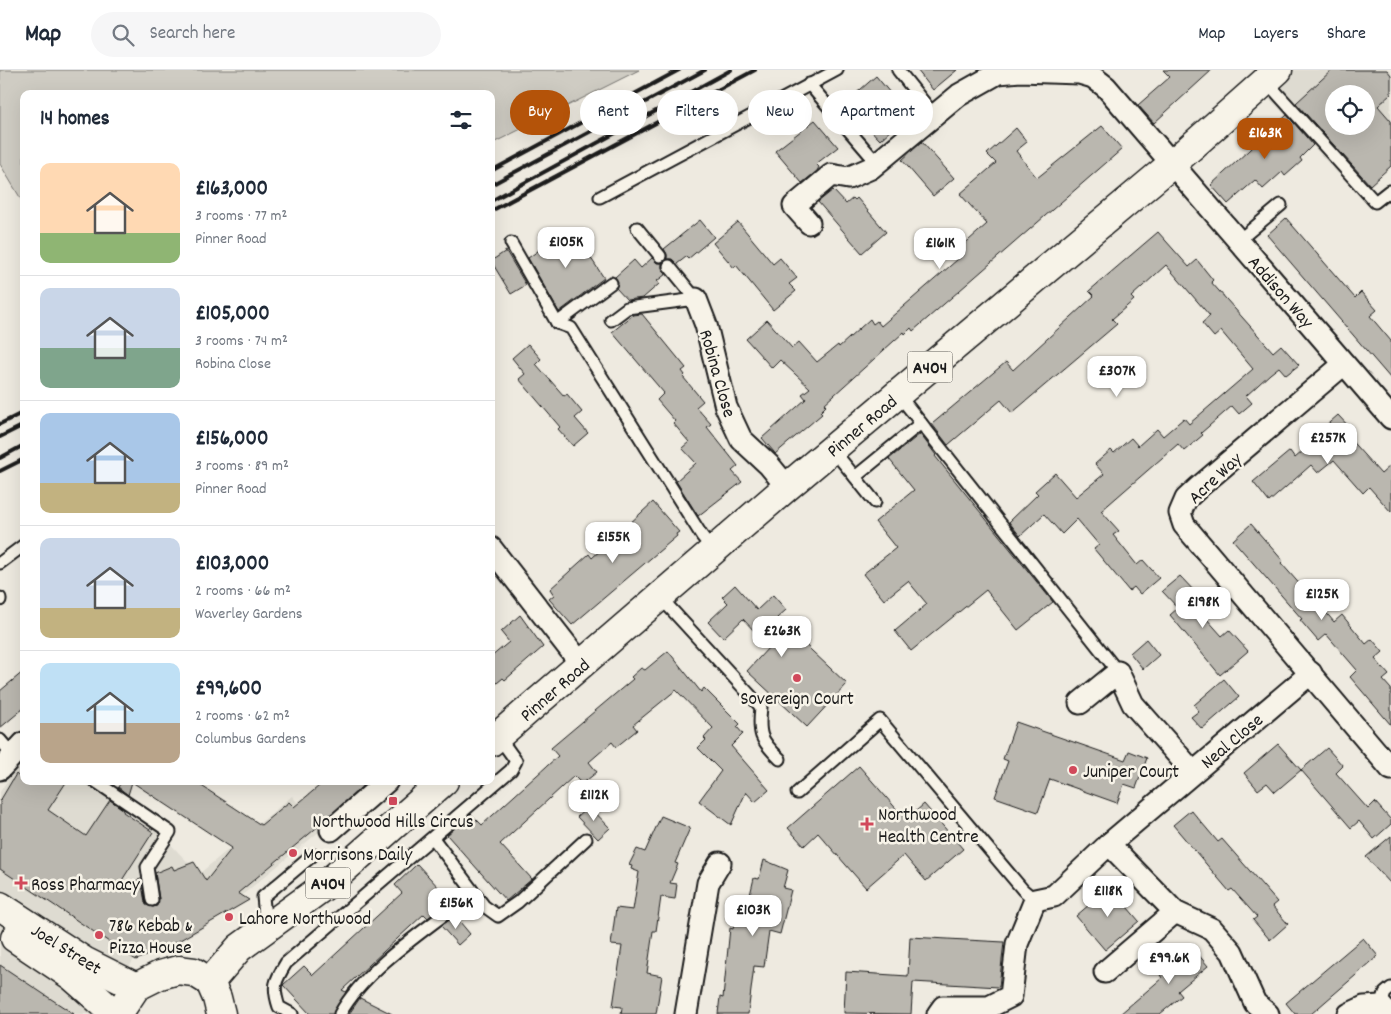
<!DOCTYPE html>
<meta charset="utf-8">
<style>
:root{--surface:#fff;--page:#f6f6f7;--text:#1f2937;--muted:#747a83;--line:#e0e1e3;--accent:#b45309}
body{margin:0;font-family:Dekko,sans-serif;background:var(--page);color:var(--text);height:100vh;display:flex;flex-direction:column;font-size:19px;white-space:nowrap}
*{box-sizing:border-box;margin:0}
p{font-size:16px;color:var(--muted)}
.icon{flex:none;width:28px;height:28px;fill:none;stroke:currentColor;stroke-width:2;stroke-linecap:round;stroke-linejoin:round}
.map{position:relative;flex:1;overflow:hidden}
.drawer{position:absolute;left:20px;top:20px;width:475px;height:695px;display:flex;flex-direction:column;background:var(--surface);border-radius:10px;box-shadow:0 5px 20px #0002}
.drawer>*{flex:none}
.hud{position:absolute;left:510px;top:20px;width:475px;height:45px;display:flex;gap:10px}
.buttons{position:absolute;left:1325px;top:15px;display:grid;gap:10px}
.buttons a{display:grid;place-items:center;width:50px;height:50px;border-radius:50%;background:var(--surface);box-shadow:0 5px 20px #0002;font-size:25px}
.price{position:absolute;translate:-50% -42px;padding:0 11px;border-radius:10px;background:#fff;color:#222;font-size:16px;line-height:32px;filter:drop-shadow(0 1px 2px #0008)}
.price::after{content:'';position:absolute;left:50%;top:30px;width:15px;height:11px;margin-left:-8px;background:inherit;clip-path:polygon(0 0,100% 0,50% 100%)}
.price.on{background:var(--accent);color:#fff}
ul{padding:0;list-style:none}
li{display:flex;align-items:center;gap:15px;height:125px;padding:0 20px}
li+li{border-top:1px solid var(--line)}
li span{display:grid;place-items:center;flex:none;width:140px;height:100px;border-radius:10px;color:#555}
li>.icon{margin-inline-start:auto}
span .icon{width:60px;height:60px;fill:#fffc;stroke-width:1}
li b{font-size:21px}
h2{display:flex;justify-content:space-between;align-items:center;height:60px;padding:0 20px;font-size:21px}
.pill{padding:0 18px;border-radius:22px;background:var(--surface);box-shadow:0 5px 20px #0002;font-size:18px;line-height:45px}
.pill.on{background:var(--accent);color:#fff}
header{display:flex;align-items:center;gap:30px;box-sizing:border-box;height:70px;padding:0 25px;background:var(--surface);border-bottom:1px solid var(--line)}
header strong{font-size:24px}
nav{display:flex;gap:28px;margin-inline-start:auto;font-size:18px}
.search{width:350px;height:45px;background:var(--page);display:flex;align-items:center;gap:12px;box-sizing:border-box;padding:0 18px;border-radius:28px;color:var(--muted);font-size:19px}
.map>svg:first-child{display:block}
.built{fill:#dedbd1;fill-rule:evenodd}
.green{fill:#cfccc3;stroke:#767470}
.building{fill:#bab7af;stroke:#1c1c1c;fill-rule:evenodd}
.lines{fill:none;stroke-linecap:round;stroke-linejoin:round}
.service-casing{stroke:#1c1c1c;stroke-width:15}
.minor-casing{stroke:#1c1c1c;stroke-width:25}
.secondary-casing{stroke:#1c1c1c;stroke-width:31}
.primary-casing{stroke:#1c1c1c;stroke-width:31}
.service{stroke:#f7f3e8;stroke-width:11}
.minor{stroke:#f7f3e8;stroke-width:21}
.secondary{stroke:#f7f3e8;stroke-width:28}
.primary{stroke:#f7f3e8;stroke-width:28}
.rail{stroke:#1c1c1c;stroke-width:4}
.poi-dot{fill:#d1495b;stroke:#f7f3e8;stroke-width:2}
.labels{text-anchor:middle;stroke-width:5;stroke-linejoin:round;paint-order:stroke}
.shield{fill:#f7f3e8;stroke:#5e5c59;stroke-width:1}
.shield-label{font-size:18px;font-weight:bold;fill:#1c1c1c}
.street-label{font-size:19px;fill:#1c1c1c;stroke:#f7f3e8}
.poi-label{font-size:19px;fill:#1c1c1c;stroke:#f7f3e8;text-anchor:start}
</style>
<header>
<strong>Map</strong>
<div class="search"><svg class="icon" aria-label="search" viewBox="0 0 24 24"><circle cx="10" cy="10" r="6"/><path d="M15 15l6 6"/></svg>Search here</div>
<nav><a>Map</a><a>Layers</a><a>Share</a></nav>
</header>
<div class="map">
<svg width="1391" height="944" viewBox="0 0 1391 944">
<rect width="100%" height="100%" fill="#eeeae0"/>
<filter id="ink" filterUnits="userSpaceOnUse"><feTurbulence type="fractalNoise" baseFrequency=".02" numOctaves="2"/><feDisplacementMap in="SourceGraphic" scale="10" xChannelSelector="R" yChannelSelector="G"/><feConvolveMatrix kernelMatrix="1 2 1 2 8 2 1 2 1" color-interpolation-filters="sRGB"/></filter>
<g filter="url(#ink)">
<g class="built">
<path d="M1278,0H1391V38L1389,40L1391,43V61L1338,104L1276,35L1257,19ZM1334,24H1366V56H1334Z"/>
<polygon points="24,692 24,711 87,711 156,759 199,804 292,726 320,761 196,863 140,881 96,944 0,944 0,722 14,700"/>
</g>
<polygon class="green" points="0,0 639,0 491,74 491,24 24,24 24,134 0,94"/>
<g class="building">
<polygon points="917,0 957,0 933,20"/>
<polygon points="1163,0 1212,0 1154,53 1138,35 1170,7"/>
<path d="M1332,0H1387L1391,5V24L1378,36L1391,51V96L1370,115L1296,33ZM1334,24H1366V56H1334Z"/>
<polygon points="876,6 891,24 889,26 906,46 880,70 845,33"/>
<polygon points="1287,45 1313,75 1300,88 1302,91 1285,106 1282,102 1263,119 1255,110 1228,134 1211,115"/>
<polygon points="815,50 838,77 816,94 819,97 817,101 802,113 775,81"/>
<polygon points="1102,56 1122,79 913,261 911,258 905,264 904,262 824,334 826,336 820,342 822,344 775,384 774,382 762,368 806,329 802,324 810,318 780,290 772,298 746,269 767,250 792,278 799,272 817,292 838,275 839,277 870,249 873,254 877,251 881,256 965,183 960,178 987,154 960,124 996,93 987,84 1016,58 1027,72 1016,81 1037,108"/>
<polygon points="922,72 954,108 933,126 902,90"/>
<polygon points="833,120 846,134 853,128 855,130 857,128 886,162 862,183 818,132"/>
<polygon points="1286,148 1355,228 1361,222 1377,240 1370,246 1391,271 1391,309 1267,165"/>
<polygon points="700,150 714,167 688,189 686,187 677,194 672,189 667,189 667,184 664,179"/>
<polygon points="738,152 773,194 780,188 797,208 789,214 796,221 773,240 736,195 734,198 713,173"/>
<polygon points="571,158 604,208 559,242 528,188"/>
<polygon points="1158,162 1189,197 1197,190 1213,210 1211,212 1273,282 1281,275 1299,295 1286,305 1279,297 1270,304 1246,326 1252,333 1239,344 1232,336 1201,363 1203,365 1184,381 1178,374 1101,441 1119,461 1113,465 1137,495 1143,490 1159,508 1140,524 1134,517 1129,521 1094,479 1099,475 1077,449 1062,464 1044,444 1020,466 1009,452 1038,424 1035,421 1055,403 1076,427 1104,404 1095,394 1111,380 1114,383 1131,368 1138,376 1157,359 1163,366 1184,348 1189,354 1253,299 1221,261 1214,267 1202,253 1210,246 1166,195 1131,227 1134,230 1112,249 1117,254 1012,343 1001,330 948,375 932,354 1006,292 1013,300 1094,226 1089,221"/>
<polygon points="506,181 526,215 511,224 491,191"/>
<polygon points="652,188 657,193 662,193 662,198 666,204 657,211 659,214 643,228 627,230 616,218 618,212 615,207 634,190 641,198"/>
<polygon points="642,244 686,298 682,301 685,305 683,307 703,331 696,337 711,354 707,357 738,396 732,401 742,412 698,446 676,411 696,393 682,378 689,372 673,353 675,351 657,330 664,323 612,262 633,245"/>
<polygon points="528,274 541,289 536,294 564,326 567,324 582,342 575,348 588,363 573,376 558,359 560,357 519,309 525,304 512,288"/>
<polygon points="1338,345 1353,361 1347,366 1381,404 1391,395 1391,442 1369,417 1363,423 1334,390 1318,403 1311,395 1269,432 1253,412 1290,381 1295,388 1325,362 1322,359"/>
<polygon points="920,364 936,385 935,386 1053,532 1018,560 986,520 911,581 895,561 927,534 908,511 884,530 863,504 896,478 875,452 914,420 889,389"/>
<polygon points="653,432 679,462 676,464 677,466 572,555 549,529 554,525 550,519 589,484 592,488"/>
<polygon points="1251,454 1283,491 1281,493 1318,535 1319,534 1334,552 1342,545 1366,574 1372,569 1383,582 1375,589 1389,605 1383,610 1391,619 1391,655 1350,607 1357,600 1326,564 1318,571 1300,550 1302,549 1233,470"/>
<polygon points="1180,506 1197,524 1190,530 1222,566 1229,560 1248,581 1220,605 1170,545 1178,538 1162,521"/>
<polygon points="735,515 757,540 773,525 786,540 777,548 847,614 807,657 747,601 769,577 743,549 723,568 708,552 728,533 722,527"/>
<polygon points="520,545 543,577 505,610 503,608 491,618 491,587 509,572 501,562"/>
<polygon points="1146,569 1159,585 1143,599 1130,583"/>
<polygon points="668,581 701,622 704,618 740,654 737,657 743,664 731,676 769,720 755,732 746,722 731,755 699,731 721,701 698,678 706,670 704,668 713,658 676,620 633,655 637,660 616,677 612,672 589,692 597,702 582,714 574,706 500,774 532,809 506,831 447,765 471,744 482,755 558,686 551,678 633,609 631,607 641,598 645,600"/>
<polygon points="24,601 24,638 0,658 0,621"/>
<polygon points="1224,609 1239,627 1202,659 1191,647 1199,641 1194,635"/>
<polygon points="1016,652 1125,690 1129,681 1147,688 1136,718 1124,714 1117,733 1050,709 1038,742 995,727 1008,691 1003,689"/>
<polygon points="1278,674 1301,700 1275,722 1267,713 1258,720 1244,703"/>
<polygon points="1327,678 1343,696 1336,703 1368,739 1375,732 1391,750 1391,754 1374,769 1359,751 1351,758 1301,700"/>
<polygon points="859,696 906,750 924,734 963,779 926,811 904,785 866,818 818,763 804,776 788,758"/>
<polygon points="16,704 24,711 67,711 48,740 86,766 110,730 124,740 123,742 153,762 117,818 141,809 145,832 146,835 153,837 157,836 159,829 155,803 172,796 174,800 194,792 206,811 232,778 132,712 128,725 118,717 122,711 194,711 261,755 289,732 294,737 325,711 368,711 314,760 238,823 249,830 168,877 136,890 0,799 0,731"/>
<polygon points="589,736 610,758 598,769 577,747"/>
<polygon points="1191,740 1218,772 1222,769 1277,832 1272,836 1288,854 1270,870 1253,850 1257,847 1232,819 1229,821 1173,755"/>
<polygon points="661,746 690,758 675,793 678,794 670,813 677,814 675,829 661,827 656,861 653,861 647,903 662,906 656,944 621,944 622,937 613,936 622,876 611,875 616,838 633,840 639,802 631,799 632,796 629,795 637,779 645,782"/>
<polygon points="1391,766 1391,814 1366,787"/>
<polygon points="764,790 788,800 783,818 791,820 780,864 769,861 764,897 754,896 748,944 718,944 720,927 723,928 730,858 733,859 738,840 746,842 754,808 759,809"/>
<polygon points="417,794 451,831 428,848 424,844 342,920 346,922 333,944 310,944 283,915 304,896 313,905 402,823 395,815"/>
<polygon points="1110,817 1139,851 1105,880 1076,846"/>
<polygon points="455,846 470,864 458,875 441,856"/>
<polygon points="910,867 1004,872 999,917 913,912 911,944 844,943 846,902 908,906"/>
<polygon points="1363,868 1378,886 1311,944 1295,944 1286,933"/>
<polygon points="1191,876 1208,896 1178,921 1182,926 1160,944 1120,944 1162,908 1159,903"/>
<polygon points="0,895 48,927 74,944 0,944"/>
<polygon points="360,928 392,944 349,944"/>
</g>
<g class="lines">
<defs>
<g id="service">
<polyline points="898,0 934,45"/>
<polyline points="1266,11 1375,132 1389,121 1391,124"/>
<polyline points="809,14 877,93"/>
<polyline points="600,127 837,0"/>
<polyline points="637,158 660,186"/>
<polyline points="1238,171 1281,135"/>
<polyline points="511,173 557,253 571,258 702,466 714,481"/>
<polyline points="669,196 696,229"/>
<polyline points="611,250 627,238 696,229"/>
<polyline points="557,253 611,213"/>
<polyline points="898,324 1118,602"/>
<polyline points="832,379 855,407 921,353"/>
<polyline points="855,407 875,432"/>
<polyline points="0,493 24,475"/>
<path d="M660,527L761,637C758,664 760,670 780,689"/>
<polyline points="0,528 0,530"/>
<polyline points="0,670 12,684"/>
<polyline points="95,711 170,762 147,797 152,830"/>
<polyline points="797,723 880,650 1023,820 1035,830"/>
<polyline points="433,768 484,836 498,846 518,832 586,769"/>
<polyline points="266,856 263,827 313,785"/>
<polyline points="1381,936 1385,923 1391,918"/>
<path d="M292,944L279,937C272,916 275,911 286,893L511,700L516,691L498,666"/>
<path d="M340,944C366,897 431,856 473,823"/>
</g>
<g id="minor">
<polyline points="809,153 794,136 831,105 848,108 871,98 959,25 998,3 1020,1 1079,3 1093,7 1106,17 1391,348"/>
<polyline points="696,229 706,255 726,337 741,369 769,395 787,417"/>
<polyline points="1344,294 1199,417 1186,429 1180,443 1184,455 1391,699"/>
<polyline points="491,478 582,595"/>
<polyline points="1080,633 1118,602 1133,634 1193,702"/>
<polyline points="0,699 24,673"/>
<polyline points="331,760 387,711"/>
<polyline points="1109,774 1175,842 1212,859 1232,882 1255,933 1268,944"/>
<polyline points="1105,902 1175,842"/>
<polyline points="686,944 708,813 720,793"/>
<polyline points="938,944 943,937 989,937 1011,926 1017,874 1035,830 1054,826 1109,774 1311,603"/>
<polyline points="1349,944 1364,937 1381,936 1388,944"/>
</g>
<g id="secondary">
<polyline points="0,836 84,891 136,917"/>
<polyline points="15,868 73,907 115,944"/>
</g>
<g id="primary">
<polyline points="491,672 787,417 1172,94 1278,0"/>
<polyline points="210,912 239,878 327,814 444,711"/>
<polyline points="118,944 136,917 160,905 178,900 194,902 210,912 217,928 221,944"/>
</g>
</defs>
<use href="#service" class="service-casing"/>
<use href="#minor" class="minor-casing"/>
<use href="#secondary" class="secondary-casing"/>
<use href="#primary" class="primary-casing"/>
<use href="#service" class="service"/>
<use href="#minor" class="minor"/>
<use href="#secondary" class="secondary"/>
<use href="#primary" class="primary"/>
<g class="rail">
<polyline points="491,101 679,0"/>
<polyline points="491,115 705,0"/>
<polyline points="491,131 731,0"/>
<polyline points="491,141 755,0"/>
<polyline points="0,354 24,342"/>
<polyline points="0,367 24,355"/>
<polyline points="0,388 24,375"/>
<polyline points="0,401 24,389"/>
</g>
</g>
</g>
<g class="poi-dot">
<circle cx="797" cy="608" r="5"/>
<circle cx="1073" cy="700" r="5"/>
<rect x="388" y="726" width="10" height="10" rx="2.5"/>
<path d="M864.5 746.5h5v5h5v5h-5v5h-5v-5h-5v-5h5z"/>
<circle cx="293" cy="783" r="5"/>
<path d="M18.5 805.5h5v5h5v5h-5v5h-5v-5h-5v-5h5z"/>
<circle cx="229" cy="847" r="5"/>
<circle cx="99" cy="865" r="5"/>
</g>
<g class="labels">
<g class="shield">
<rect x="907.5" y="281.5" width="45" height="31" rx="4"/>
<rect x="305.5" y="797.5" width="45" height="31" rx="4"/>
</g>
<g class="shield-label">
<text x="930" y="303">A404</text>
<text x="328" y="819">A404</text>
</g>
<g class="street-label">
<text transform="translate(1282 221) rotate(49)" y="7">Addison Way</text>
<text transform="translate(719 303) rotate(74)" y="7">Robina Close</text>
<text transform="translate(861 355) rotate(-40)" y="7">Pinner Road</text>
<text transform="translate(1214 407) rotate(-43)" y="7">Acre Way</text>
<text transform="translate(554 619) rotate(-41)" y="7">Pinner Road</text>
<text transform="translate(1231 670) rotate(-40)" y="7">Neal Close</text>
<text transform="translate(67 878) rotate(32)" y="7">Joel Street</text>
</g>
<g class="poi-label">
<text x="797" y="634" text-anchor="middle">Sovereign Court</text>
<text x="1083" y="707">Juniper Court</text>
<text x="878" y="750">Northwood<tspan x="878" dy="22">Health Centre</tspan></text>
<text x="393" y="757" text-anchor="middle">Northwood Hills Circus</text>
<text x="303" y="790">Morrisons Daily</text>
<text x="31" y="820">Ross Pharmacy</text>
<text x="239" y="854">Lahore Northwood</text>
<text x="109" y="861">786 Kebab &amp;<tspan x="109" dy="22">Pizza House</tspan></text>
</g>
</g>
</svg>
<div class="buttons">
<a><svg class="icon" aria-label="locate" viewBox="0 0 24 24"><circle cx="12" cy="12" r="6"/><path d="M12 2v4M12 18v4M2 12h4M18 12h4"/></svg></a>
</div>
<b class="price on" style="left:1265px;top:90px">£163K</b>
<b class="price" style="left:566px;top:199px">£105K</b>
<b class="price" style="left:940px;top:200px">£161K</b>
<b class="price" style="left:1117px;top:328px">£307K</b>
<b class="price" style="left:1328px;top:395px">£257K</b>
<b class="price" style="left:613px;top:494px">£155K</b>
<b class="price" style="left:1322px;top:551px">£125K</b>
<b class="price" style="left:1203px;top:559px">£198K</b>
<b class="price" style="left:782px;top:588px">£263K</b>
<b class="price" style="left:594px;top:752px">£112K</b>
<b class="price" style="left:1108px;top:848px">£118K</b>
<b class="price" style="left:456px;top:860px">£156K</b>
<b class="price" style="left:753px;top:867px">£103K</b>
<b class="price" style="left:1169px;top:915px">£99.6K</b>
<div class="hud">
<a class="pill on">Buy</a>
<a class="pill">Rent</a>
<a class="pill">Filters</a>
<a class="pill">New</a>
<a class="pill">Apartment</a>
</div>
<section class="drawer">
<h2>14 homes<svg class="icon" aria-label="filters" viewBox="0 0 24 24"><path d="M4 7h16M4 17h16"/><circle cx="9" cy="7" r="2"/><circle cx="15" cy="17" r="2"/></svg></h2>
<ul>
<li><span style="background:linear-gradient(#ffd9b3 70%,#8fb573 0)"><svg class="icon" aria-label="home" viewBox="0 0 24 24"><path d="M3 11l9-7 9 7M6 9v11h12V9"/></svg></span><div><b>£163,000</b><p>3 rooms · 77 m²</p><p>Pinner Road</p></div></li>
<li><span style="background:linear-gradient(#c9d6e8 60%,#7fa58c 0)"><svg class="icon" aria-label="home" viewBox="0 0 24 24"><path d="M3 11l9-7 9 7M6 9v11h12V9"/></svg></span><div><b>£105,000</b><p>3 rooms · 74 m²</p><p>Robina Close</p></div></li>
<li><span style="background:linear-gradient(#a9c7e8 70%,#c2b280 0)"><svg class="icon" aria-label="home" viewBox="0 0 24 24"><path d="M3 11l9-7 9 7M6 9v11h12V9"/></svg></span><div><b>£156,000</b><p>3 rooms · 89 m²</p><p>Pinner Road</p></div></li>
<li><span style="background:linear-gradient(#c9d6e8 70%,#c2b280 0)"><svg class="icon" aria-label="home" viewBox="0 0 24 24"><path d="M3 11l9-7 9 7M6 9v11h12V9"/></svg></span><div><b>£103,000</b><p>2 rooms · 66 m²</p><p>Waverley Gardens</p></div></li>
<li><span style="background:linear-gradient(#bfe0f5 60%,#b9a48a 0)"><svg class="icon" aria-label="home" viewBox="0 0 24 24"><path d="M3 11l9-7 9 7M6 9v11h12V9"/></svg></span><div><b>£99,600</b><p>2 rooms · 62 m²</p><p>Columbus Gardens</p></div></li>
</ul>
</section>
</div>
